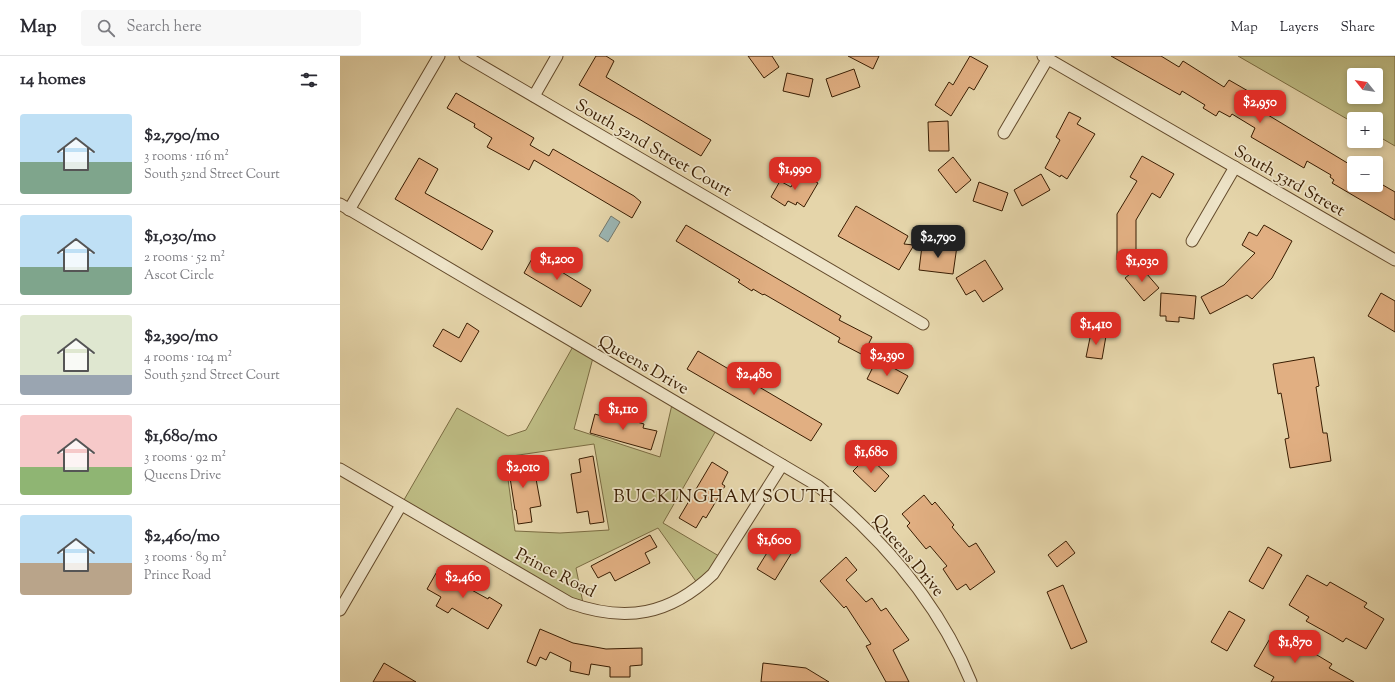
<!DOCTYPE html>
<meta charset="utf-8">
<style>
:root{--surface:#fff;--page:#f7f7f7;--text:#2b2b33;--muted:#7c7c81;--line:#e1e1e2;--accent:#d93025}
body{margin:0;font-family:"Sorts Mill Goudy",serif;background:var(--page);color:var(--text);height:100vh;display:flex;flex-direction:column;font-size:15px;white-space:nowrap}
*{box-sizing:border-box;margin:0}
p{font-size:13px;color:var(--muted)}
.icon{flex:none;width:22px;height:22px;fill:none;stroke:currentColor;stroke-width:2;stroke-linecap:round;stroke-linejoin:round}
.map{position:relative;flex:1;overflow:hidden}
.sheet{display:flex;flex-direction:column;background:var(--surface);width:340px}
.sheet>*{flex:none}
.needle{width:26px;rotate:300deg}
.tools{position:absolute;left:1007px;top:12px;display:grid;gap:8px}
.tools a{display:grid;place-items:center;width:36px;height:36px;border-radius:4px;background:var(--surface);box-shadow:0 2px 6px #0003;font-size:20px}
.price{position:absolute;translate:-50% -34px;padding:0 9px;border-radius:8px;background:var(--accent);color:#fff;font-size:13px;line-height:26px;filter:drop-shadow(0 1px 2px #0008)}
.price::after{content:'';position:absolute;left:50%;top:24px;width:12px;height:9px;margin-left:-6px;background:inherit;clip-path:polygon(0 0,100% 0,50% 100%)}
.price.selected{background:#222;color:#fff}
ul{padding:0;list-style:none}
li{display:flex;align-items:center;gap:12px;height:100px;padding:0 20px}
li+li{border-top:1px solid var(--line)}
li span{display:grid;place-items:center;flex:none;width:112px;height:80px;border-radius:4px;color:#555}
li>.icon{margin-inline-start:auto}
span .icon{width:48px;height:48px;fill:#fffc;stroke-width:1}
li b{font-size:17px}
h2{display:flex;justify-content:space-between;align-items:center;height:48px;padding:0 20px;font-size:17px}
header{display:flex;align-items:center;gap:24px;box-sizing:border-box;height:56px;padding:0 20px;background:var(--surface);border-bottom:1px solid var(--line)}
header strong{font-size:19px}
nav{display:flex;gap:22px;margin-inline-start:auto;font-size:14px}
.search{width:280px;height:36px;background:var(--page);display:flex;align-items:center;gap:10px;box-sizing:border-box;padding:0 14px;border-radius:4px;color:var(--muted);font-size:15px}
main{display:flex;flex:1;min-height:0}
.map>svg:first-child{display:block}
.green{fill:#bdbb83;stroke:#7b6c42;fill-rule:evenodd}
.water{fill:#9bb6b4;stroke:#74796d}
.building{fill:#e1af82;stroke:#391d02}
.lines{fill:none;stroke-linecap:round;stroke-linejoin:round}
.minor-casing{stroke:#644b2c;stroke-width:13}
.minor{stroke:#eee4c8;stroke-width:11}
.labels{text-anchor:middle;stroke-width:3.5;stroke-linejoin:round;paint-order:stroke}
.street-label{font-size:17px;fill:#391d02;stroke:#eee4c8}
.neighbourhood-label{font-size:18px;letter-spacing:1px;fill:#391d02;stroke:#eee4c8}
</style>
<header>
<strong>Map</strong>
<div class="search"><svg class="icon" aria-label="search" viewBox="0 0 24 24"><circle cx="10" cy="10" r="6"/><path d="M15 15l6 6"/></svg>Search here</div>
<nav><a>Map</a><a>Layers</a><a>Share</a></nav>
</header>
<main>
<section class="sheet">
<h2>14 homes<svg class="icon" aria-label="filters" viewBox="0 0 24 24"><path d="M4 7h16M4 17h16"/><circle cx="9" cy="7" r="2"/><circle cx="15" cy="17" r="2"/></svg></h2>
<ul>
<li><span style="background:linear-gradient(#bfe0f5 60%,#7fa58c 0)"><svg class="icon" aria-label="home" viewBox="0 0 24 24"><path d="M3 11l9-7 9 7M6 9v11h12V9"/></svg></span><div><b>$2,790/mo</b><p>3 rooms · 116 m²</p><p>South 52nd Street Court</p></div></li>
<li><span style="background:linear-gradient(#bfe0f5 65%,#7fa58c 0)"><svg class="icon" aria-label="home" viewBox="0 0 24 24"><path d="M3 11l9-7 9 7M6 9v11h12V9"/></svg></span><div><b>$1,030/mo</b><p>2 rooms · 52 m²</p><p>Ascot Circle</p></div></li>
<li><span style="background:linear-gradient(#dfe7d0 75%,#9aa5b1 0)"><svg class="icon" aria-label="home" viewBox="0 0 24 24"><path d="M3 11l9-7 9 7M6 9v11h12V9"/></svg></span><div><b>$2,390/mo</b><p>4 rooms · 104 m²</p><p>South 52nd Street Court</p></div></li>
<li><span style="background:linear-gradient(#f6c9c9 65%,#8fb573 0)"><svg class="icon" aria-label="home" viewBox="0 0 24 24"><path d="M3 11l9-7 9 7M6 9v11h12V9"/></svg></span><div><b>$1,680/mo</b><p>3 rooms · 92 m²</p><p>Queens Drive</p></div></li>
<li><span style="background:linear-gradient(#bfe0f5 60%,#b9a48a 0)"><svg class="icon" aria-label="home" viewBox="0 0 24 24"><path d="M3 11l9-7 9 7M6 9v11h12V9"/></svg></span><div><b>$2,460/mo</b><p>3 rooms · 89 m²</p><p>Prince Road</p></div></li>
</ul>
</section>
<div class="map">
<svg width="1055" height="626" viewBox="0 0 1055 626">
<rect width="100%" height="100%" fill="#e5d5aa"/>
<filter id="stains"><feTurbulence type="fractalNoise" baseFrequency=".005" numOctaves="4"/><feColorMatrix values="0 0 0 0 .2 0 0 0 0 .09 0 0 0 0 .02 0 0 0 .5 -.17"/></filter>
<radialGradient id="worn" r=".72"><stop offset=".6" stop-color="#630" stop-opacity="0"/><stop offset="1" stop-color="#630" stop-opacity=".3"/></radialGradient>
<g class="green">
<path d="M898,0H1055V90L1036,79V63H1014V67ZM1014,19H1036V41H1014Z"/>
<path d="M235,287L254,298L234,373L320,401L333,344L378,371L323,467L384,503L360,531L318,472L236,512L244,552L61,449L117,352L168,380L186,374ZM254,388L269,474L220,477L175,475L165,401Z"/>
</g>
<polygon class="water" points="271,160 280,166 268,186 259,180"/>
<g class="building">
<polygon points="256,0 266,0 274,5 266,21 371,84 361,100 299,63 239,29"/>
<polygon points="408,0 432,0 439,11 424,22"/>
<polygon points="508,0 539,0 533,13"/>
<polygon points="630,0 648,10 634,34 629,31 611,60 595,49 609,26 613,29"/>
<polygon points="771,0 821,0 839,11 843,5 884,31 889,24 915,39 933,49 928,59 1014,111 1014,129 1036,129 1036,125 1055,136 1055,164 992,127 994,124 990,121 991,119 967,105 964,112 911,81 915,72 892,58 890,61 879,55 876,60 863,52 865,49 842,35 840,39"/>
<polygon points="514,13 520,31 492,41 486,23"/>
<polygon points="447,17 473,23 469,41 443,35"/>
<polygon points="116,37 194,82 190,89 209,100 213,93 294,140 301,146 292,162 194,104 189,114 147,91 152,82 134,71 135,68 107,52"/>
<polygon points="729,56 741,62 737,68 755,78 727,123 721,119 720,121 705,112 720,84 716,81"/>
<polygon points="608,65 609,95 589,95 588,66"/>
<polygon points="802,100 834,118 820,142 812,137 796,164 796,204 777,204 777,158 797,125 790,121"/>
<polygon points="613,101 631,124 616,137 598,114"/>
<polygon points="79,102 98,113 85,137 153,175 142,194 55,143"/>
<polygon points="459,117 478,127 464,151 457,146 456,149 448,145 445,150 431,141 440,125 451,131"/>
<polygon points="701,118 710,134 682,150 674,134"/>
<polygon points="639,126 668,137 662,155 633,145"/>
<polygon points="516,150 568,180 564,188 574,189 559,214 498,180"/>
<polygon points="346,169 501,260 499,264 532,281 523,299 498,286 500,282 424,238 423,239 413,233 412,235 398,226 400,224 336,185"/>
<polygon points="924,169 952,185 932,222 912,243 907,239 870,258 861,241 884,229 915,197 902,189 909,176 917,180"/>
<polygon points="602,188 617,190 613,218 579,214 582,190 601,192"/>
<polygon points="194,199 251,234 241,251 184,217"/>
<polygon points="645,204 663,233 643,246 635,234 626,239 616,222"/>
<polygon points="800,210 819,232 804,245 785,222"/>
<polygon points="821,237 856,240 854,263 839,261 839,266 826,265 826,260 820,260"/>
<polygon points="1041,237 1055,245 1055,276 1028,260"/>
<polygon points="127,267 139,275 121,306 93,290 103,273 119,282"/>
<polygon points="751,277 766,280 762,303 746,301"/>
<polygon points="358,295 482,368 471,385 347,313"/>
<polygon points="974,301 979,330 976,331 983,377 987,377 991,405 950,412 945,383 949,382 941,337 938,338 933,308"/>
<polygon points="537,303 568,320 558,338 527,323"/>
<polygon points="255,358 268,362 269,358 304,368 303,372 317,375 311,394 250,377"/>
<polygon points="181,400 184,414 194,412 201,450 190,452 192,466 178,468 176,454 175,454 167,402"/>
<polygon points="253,400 264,466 250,468 248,455 237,457 231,418 241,416 239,403"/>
<polygon points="528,400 549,420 535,436 513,415"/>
<polygon points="372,406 388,416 382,428 385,430 366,462 363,460 356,472 339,462"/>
<polygon points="584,439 592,449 595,446 614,469 612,471 629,491 636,487 655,516 630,534 626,528 617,534 603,513 607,510 590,490 586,493 567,470 570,467 562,458"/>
<polygon points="310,479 317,491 305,497 310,507 275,525 270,516 258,522 251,510"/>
<polygon points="726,485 735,497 717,511 708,499"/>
<polygon points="433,487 451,498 435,524 417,513"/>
<polygon points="928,491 942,499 923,533 909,525"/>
<polygon points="506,501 517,514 506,524 526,546 532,542 541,555 546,552 569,584 553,594 569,626 546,626 526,590 531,588 506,550 504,552 480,525"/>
<polygon points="99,512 129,529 128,532 148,543 149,541 162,549 148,573 112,552 108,557 96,550 101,541 87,533"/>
<polygon points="967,519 987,530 990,526 1027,547 1024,551 1044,563 1026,593 1006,582 1003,586 993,580 966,565 969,561 949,549"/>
<polygon points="723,529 747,586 731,593 707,536"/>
<polygon points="889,555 905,564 887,595 871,586"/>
<polygon points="200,573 233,587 266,593 302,592 302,609 290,610 290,621 270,621 270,611 251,608 249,619 230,615 231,606 210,596 206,604 200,601 196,610 187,606"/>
<polygon points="932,579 952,591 955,586 982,602 992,608 989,612 1014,626 931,626 934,621 914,610"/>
<polygon points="44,607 76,626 33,626"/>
<polygon points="423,607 466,612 489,626 421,626"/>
</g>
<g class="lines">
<defs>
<g id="minor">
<polyline points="125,0 583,268"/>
<polyline points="703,0 1055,204"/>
<polyline points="194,40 217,0"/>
<polyline points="664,77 708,2"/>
<path d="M0,148L478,430C543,483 599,547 631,626"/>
<polyline points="9,154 99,0"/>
<polyline points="852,185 895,111"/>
<path d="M0,413L230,547C286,567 330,559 373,518L442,409"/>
<polyline points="0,554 61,449"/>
</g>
</defs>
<use href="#minor" class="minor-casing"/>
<use href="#minor" class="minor"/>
</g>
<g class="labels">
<g class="street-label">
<text transform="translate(314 91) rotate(30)" y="6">South 52nd Street Court</text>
<text transform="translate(950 124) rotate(30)" y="6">South 53rd Street</text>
<text transform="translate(304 308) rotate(30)" y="6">Queens Drive</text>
<text transform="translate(569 499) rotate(50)" y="6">Queens Drive</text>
<text transform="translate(216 516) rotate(27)" y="6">Prince Road</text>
</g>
<g class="neighbourhood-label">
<text x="384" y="446">BUCKINGHAM SOUTH</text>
</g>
</g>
<rect width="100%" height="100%" filter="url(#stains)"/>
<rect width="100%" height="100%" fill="url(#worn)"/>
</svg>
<div class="tools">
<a><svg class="needle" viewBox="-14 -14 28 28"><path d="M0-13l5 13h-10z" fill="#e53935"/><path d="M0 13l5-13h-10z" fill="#7c7c81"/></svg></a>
<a>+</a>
<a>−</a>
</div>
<b class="price" style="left:920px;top:68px">$2,950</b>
<b class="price" style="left:455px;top:135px">$1,990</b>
<b class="price selected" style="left:598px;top:203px">$2,790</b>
<b class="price" style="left:217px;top:225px">$1,200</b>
<b class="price" style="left:802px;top:227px">$1,030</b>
<b class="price" style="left:756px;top:290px">$1,410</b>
<b class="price" style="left:547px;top:321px">$2,390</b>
<b class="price" style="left:414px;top:340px">$2,480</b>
<b class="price" style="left:283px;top:375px">$1,110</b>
<b class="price" style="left:531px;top:418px">$1,680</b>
<b class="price" style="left:183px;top:433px">$2,010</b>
<b class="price" style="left:434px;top:506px">$1,600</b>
<b class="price" style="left:123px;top:543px">$2,460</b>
<b class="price" style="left:955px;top:608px">$1,870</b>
</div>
</main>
